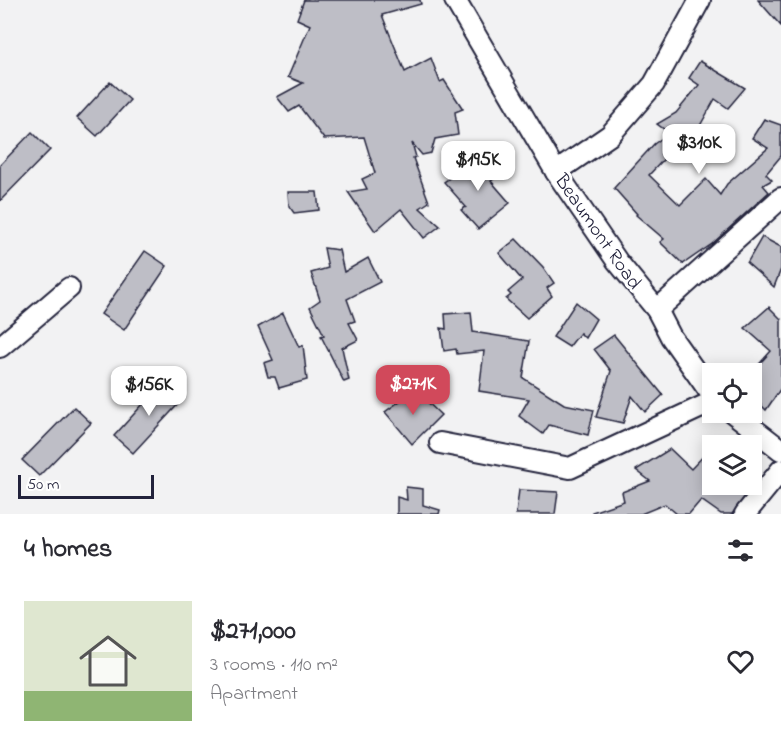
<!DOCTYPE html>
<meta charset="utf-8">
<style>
:root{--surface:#fff;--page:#f2f2f3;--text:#2b2b33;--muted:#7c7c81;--line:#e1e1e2;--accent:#d1495b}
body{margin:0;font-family:"Indie Flower",sans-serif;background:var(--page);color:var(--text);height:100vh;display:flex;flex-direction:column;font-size:22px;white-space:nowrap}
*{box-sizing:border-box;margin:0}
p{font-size:20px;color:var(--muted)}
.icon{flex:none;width:33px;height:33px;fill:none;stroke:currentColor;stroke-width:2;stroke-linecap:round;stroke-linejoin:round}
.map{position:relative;height:514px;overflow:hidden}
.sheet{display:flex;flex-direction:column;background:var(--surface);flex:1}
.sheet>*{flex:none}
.fabs{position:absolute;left:702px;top:363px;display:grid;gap:12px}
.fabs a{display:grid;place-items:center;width:60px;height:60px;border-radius:0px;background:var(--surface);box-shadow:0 3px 15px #0003;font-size:30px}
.scale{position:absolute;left:18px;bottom:15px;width:136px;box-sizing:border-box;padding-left:6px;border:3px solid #22223b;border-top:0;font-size:16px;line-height:21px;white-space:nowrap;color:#22223b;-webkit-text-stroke:4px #fff;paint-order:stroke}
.price{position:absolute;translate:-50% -51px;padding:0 14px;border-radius:12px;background:#fff;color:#222;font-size:20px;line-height:39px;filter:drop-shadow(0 2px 3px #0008)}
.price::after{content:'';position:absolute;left:50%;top:36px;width:18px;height:14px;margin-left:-9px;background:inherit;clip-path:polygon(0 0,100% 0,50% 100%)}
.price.active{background:var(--accent);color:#fff}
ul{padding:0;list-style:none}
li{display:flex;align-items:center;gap:18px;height:150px;padding:0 24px}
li+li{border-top:2px solid var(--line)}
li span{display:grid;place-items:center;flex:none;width:168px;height:120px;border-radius:0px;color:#555}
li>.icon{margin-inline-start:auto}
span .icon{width:72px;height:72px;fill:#fffc;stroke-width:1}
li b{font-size:26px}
h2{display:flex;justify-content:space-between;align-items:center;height:72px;padding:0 24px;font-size:26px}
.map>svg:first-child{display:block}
.building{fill:#bebec6;stroke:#22223b;stroke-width:1.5}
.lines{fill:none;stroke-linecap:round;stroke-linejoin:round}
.minor-casing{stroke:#22223b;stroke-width:24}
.minor{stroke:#fff;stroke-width:20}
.labels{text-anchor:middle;stroke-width:6;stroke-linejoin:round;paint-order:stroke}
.street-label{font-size:20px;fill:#22223b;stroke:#fff}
</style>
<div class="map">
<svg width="781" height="514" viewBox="0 0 781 514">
<rect width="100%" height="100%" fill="#f2f2f3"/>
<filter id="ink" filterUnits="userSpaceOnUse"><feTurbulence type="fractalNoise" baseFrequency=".0167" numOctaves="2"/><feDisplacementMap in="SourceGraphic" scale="12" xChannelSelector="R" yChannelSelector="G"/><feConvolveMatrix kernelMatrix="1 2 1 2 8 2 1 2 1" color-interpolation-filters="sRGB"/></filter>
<g filter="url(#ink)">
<g class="building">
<polygon points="304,0 420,0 421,4 382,15 405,72 431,58 440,82 444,80 463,109 455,112 458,135 435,139 431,153 422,155 412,143 416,157 413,158 429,202 420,208 440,226 424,238 401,209 375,231 348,192 367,189 362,179 375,173 364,137 324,139 299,106 289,112 277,97 303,83 288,77 310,25 297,19"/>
<polygon points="758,0 781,0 781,26"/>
<polygon points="700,61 745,88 728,108 715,99 697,131 676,146 649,175 680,205 706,179 720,195 727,184 768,148 752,138 764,119 781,125 781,156 766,174 772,180 763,185 769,192 712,244 683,264 660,242 664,239 636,215 637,214 614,188 654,144 669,133 657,124 676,113 699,85 689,78"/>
<polygon points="110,82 130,100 97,136 77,118"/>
<polygon points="32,132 50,150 0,201 0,165"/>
<polygon points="480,157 499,175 491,181 510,203 478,229 461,210 466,207 444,182"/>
<polygon points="288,192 317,192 319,210 294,213 289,206"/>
<polygon points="762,237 781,247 781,269 774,287 747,263"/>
<polygon points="516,239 543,267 554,283 547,288 552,296 527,318 506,299 511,295 508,292 522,280 499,253"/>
<polygon points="324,248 339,250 344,272 368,258 380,282 347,299 355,321 349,323 358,340 342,348 349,380 344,382 321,336 324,335 310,307 320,300 311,273 328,268"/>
<polygon points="145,251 167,266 124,330 101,314"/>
<polygon points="576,302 596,319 585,338 580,333 569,347 553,337"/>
<polygon points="769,307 781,319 781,388 766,410 752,396 752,372 771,351 745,328"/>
<polygon points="471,312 473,332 529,341 523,378 564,404 594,410 588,435 549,425 543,434 519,416 529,399 479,391 484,351 457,354 456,349 444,351 441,328 446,329 445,314"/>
<polygon points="283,313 299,347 303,345 307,380 279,388 275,377 268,377 264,363 273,360 258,327"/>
<polygon points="614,335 663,395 645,412 632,396 623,423 596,417 611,371 594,349"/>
<polygon points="164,381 183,399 133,453 114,436"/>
<polygon points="415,390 441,415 412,444 385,412"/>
<polygon points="74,407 91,423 39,476 22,460"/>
<polygon points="712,447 712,484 754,484 732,514 721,514 701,500 689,514 677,514 665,504 641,514 592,514 592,512 624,501 622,492 650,481 636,470 670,449 691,469"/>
<polygon points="406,487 423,489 423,505 440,510 439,514 397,514 397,497 407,500"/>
<polygon points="519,490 558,492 555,514 516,514"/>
</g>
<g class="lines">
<defs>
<g id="minor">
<polyline points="455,0 556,172 617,261 657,310 671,337 712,395"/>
<polyline points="556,172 610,135 654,84 700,0"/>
<polyline points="657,310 781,198"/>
<polyline points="0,347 69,288"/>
<polyline points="732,412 781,450"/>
<polyline points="440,443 570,468 712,402"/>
<polyline points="745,514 781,470"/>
</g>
</defs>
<use href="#minor" class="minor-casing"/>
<use href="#minor" class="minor"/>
</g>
</g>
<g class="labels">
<g class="street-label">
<text transform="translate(599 231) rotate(55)" y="7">Beaumont Road</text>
</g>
</g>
</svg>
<div class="fabs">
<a><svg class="icon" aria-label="locate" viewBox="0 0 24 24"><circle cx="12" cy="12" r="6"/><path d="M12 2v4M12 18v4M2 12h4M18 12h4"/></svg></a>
<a><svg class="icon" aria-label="layers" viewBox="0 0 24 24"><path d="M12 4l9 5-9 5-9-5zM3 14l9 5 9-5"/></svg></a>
</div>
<div class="scale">50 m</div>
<b class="price" style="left:699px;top:175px">$310K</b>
<b class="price" style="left:478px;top:192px">$195K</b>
<b class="price active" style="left:413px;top:416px">$271K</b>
<b class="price" style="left:149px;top:417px">$156K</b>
</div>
<section class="sheet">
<h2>4 homes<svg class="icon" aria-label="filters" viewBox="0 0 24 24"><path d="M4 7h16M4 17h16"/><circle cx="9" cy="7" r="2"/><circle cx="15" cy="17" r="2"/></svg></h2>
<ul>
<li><span style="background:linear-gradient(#dfe7d0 75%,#8fb573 0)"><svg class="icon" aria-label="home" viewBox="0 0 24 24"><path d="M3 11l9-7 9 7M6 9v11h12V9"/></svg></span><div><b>$271,000</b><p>3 rooms · 110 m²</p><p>Apartment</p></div><svg class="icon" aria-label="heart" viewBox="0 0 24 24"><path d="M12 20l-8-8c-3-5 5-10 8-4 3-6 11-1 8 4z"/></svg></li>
</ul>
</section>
